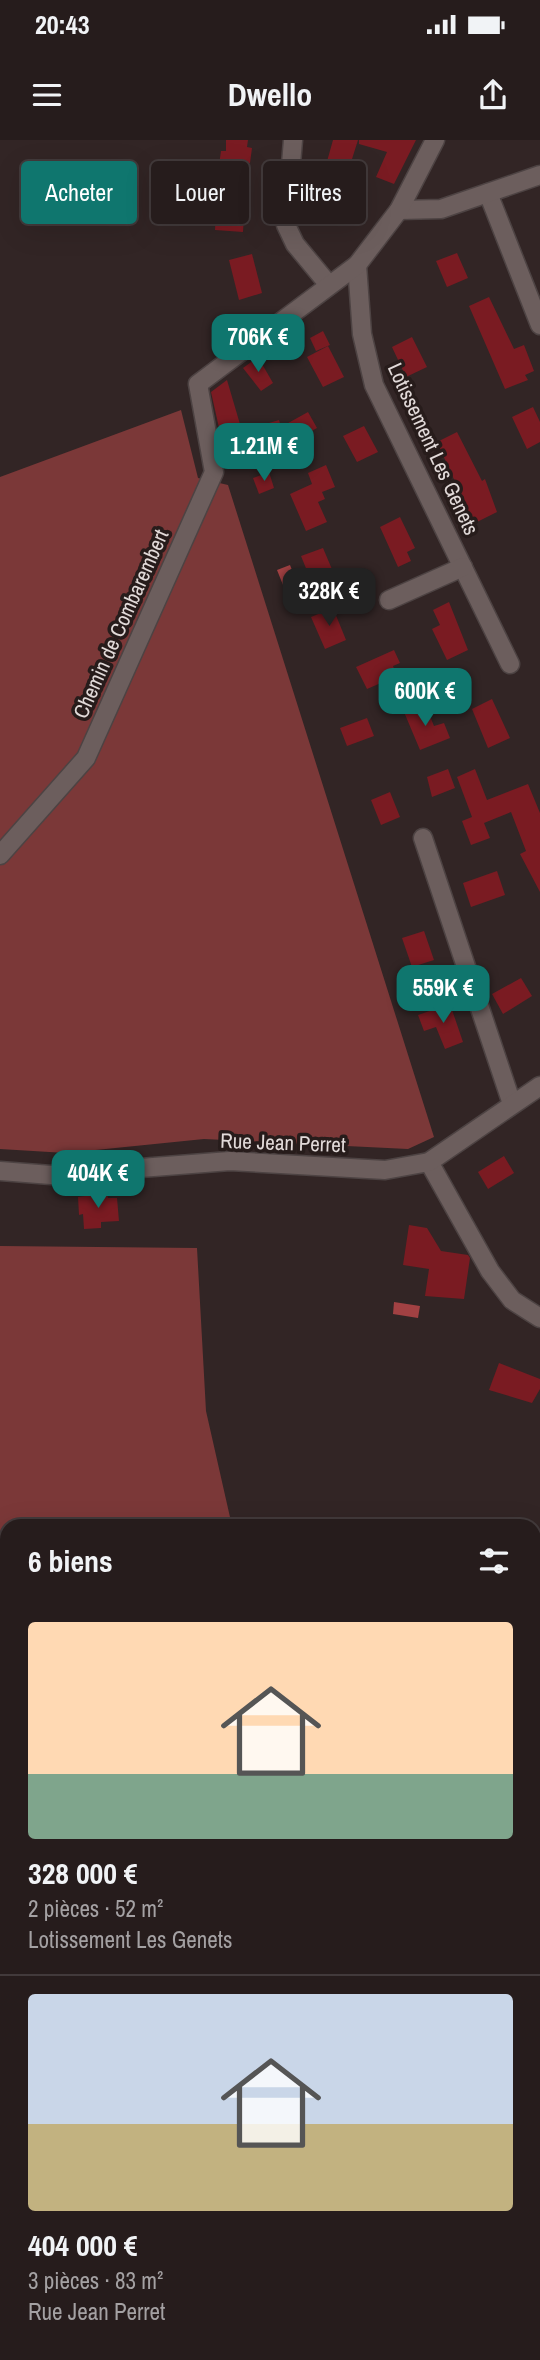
<!DOCTYPE html>
<html lang="fr">
<meta charset="utf-8">
<style>
:root{--surface:#261c1c;--page:#2e2525;--text:#f1f3f6;--muted:#a4a1a3;--line:#423a3b;--accent:#0f766e}
body{margin:0;font-family:"Archivo Narrow",sans-serif;background:var(--page);color:var(--text);height:100vh;display:flex;flex-direction:column;font-size:26px;white-space:nowrap}
*{box-sizing:border-box;margin:0}
p{font-size:23px;color:var(--muted)}
.icon{flex:none;width:38px;height:38px;fill:none;stroke:currentColor;stroke-width:2;stroke-linecap:round;stroke-linejoin:round}
.map{position:relative;flex:1;overflow:hidden}
.drawer{position:absolute;left:0px;top:1379px;width:541px;height:842px;display:flex;flex-direction:column;background:var(--surface);border-radius:21px 21px 0 0;box-shadow:0 7px 28px #0002,0 0 0 2px var(--line)}
.drawer>*{flex:none}
.guide{position:absolute;left:21px;top:21px;width:499px;height:63px;display:flex;gap:14px}
.price{position:absolute;translate:-50% -60px;padding:0 16px;border-radius:14px;background:var(--accent);color:#fff;font-size:23px;line-height:46px;filter:drop-shadow(0 2px 4px #0008)}
.price::after{content:'';position:absolute;left:50%;top:42px;width:21px;height:16px;margin-left:-10px;background:inherit;clip-path:polygon(0 0,100% 0,50% 100%)}
.price.current{background:#222;color:#fff}
ul{padding:0;list-style:none}
li{display:grid;align-content:center;gap:14px;height:371px;padding:0 28px}
li+li{border-top:2px solid var(--line)}
li span{display:grid;place-items:center;height:217px;border-radius:7px;color:#555}
li>.icon{margin-inline-start:auto}
span .icon{width:126px;height:126px;fill:#fffc;stroke-width:1}
li b{font-size:30px}
h2{display:flex;justify-content:space-between;align-items:center;height:84px;padding:0 28px;font-size:30px}
.tag{padding:0 24px;border-radius:7px;background:var(--surface);box-shadow:0 7px 28px #0002,0 0 0 2px var(--line);font-size:24px;line-height:63px}
.tag.current{background:var(--accent);color:#fff}
.status{display:flex;justify-content:space-between;align-items:center;height:49px;padding:0 35px;background:var(--surface);direction:ltr}
.status svg{height:19px;fill:currentColor}
header{display:flex;justify-content:space-between;align-items:center;height:91px;padding:0 28px;background:var(--surface);font-size:32px;font-weight:800}
.map>svg:first-child{display:block}
.green{fill:#7b3838}
.water{fill:#a24143}
.building{fill:#7a1b22}
.lines{fill:none;stroke-linecap:round;stroke-linejoin:round}
.street-casing{stroke:#4d4343;stroke-width:21}
.street{stroke:#6c5e5d;stroke-width:18}
.labels{text-anchor:middle;stroke-width:7;stroke-linejoin:round;paint-order:stroke}
.street-label{font-size:21px;fill:#e2dad9;stroke:#271c1b}
</style>
<div class="status"><b>20:43</b><svg viewBox="0 0 49 12"><path d="M0 12V9h3v3zM5 12V6h3v6zM10 12V3h3v9zM15 12V0h3v12zM26 1h20v11H26zM47 4h2v5h-2z"/></svg></div>
<header><svg class="icon" aria-label="menu" viewBox="0 0 24 24"><path d="M4 6h16M4 12h16M4 18h16"/></svg>Dwello<svg class="icon" aria-label="share" viewBox="0 0 24 24"><path d="M12 15V3M7 8l5-5 5 5M5 13v7h14v-7"/></svg></header>
<div class="map">
<svg width="540" height="2220" viewBox="0 0 540 2220">
<rect width="100%" height="100%" fill="#322525"/>
<g class="green">
<polygon points="181,270 198,338 228,345 434,997 408,1009 204,999 66,1013 0,1009 0,337"/>
<polygon points="0,1106 197,1108 206,1271 232,1386 7,1386 7,2214 534,2214 534,1444 540,1445 540,2220 0,2220"/>
</g>
<g class="water">
<polygon points="290,425 300,450 287,455 277,430"/>
<polygon points="394,1162 420,1166 418,1178 393,1174"/>
</g>
<g class="building">
<polygon points="226,0 248,0 247,7 252,8 250,23 247,23 243,92 215,90 218,32 221,11 226,11"/>
<polygon points="333,0 358,0 336,70 321,65 323,59 317,57"/>
<polygon points="359,0 416,0 394,44 376,37 387,12 359,4"/>
<polygon points="457,113 468,138 447,147 436,121"/>
<polygon points="252,114 262,153 239,160 229,120"/>
<polygon points="489,157 514,209 524,205 534,231 525,235 528,240 505,249 469,166"/>
<polygon points="323,191 330,205 316,211 310,198"/>
<polygon points="412,197 427,227 406,237 392,207"/>
<polygon points="328,206 344,237 323,247 307,217"/>
<polygon points="258,217 273,243 261,251 243,228"/>
<polygon points="227,240 242,291 279,280 281,287 308,272 317,288 303,296 226,319 211,252"/>
<polygon points="533,267 540,282 540,302 527,309 512,277"/>
<polygon points="364,286 378,312 357,322 343,296"/>
<polygon points="457,292 482,341 485,339 497,372 471,385 458,359 462,357 437,302"/>
<polygon points="326,325 335,347 322,352 325,359 318,362 327,382 306,391 290,354 312,344 308,333"/>
<polygon points="269,332 274,348 259,354 253,338"/>
<polygon points="400,377 415,408 407,412 411,421 398,427 380,387"/>
<polygon points="323,408 334,434 312,443 301,416"/>
<polygon points="449,462 468,510 447,520 432,489 440,485 433,470"/>
<polygon points="333,468 346,500 325,509 311,477"/>
<polygon points="394,510 400,523 393,526 397,536 367,549 356,527"/>
<polygon points="492,559 510,598 488,608 472,569"/>
<polygon points="425,564 434,586 444,583 450,598 420,610 404,572"/>
<polygon points="367,578 374,596 347,606 340,588"/>
<polygon points="448,629 455,648 432,657 427,637"/>
<polygon points="475,629 487,660 528,644 540,673 540,752 520,714 526,711 511,672 484,683 490,698 471,705 462,681 472,677 457,637"/>
<polygon points="390,652 400,677 381,685 371,660"/>
<polygon points="497,731 505,755 471,767 463,743"/>
<polygon points="424,791 434,820 412,827 402,798"/>
<polygon points="521,838 532,856 503,874 492,854"/>
<polygon points="450,864 463,902 445,909 436,887 424,891 418,875"/>
<polygon points="504,1016 514,1033 488,1049 478,1032"/>
<polygon points="107,1053 108,1058 117,1058 119,1081 101,1082 101,1088 84,1089 83,1074 79,1075 78,1057"/>
<polygon points="409,1085 427,1088 441,1111 468,1115 470,1118 464,1159 425,1156 429,1129 403,1125"/>
<polygon points="499,1223 540,1239 540,1249 532,1263 489,1250"/>
</g>
<g class="lines">
<defs>
<g id="street">
<polyline points="293,0 286,85 295,104 329,145"/>
<polyline points="488,53 540,185"/>
<polyline points="399,70 441,69 540,35"/>
<polyline points="357,125 362,194 374,245 510,524"/>
<polyline points="389,460 463,427"/>
<polyline points="423,698 512,964"/>
<polyline points="0,715 86,618 214,332 198,244 357,125 399,70 435,0"/>
<polyline points="429,1022 490,1131 512,1160 540,1178"/>
<polyline points="0,1031 51,1035 230,1021 385,1030 429,1022 540,946"/>
</g>
</defs>
<use href="#street" class="street-casing"/>
<use href="#street" class="street"/>
</g>
<g class="labels">
<g class="street-label">
<text transform="translate(433 309) rotate(65)" y="7">Lotissement Les Genets</text>
<text transform="translate(121 484) rotate(-66)" y="7">Chemin de Combarembert</text>
<text transform="translate(283 1003) rotate(2)" y="7">Rue Jean Perret</text>
</g>
</g>
</svg>
<b class="price" style="left:258px;top:234px">706K €</b>
<b class="price" style="left:264px;top:343px">1.21M €</b>
<b class="price current" style="left:329px;top:488px">328K €</b>
<b class="price" style="left:425px;top:588px">600K €</b>
<b class="price" style="left:443px;top:885px">559K €</b>
<b class="price" style="left:98px;top:1070px">404K €</b>
<div class="guide">
<a class="tag current">Acheter</a>
<a class="tag">Louer</a>
<a class="tag">Filtres</a>
</div>
<section class="drawer">
<h2>6 biens<svg class="icon" aria-label="filters" viewBox="0 0 24 24"><path d="M4 7h16M4 17h16"/><circle cx="9" cy="7" r="2"/><circle cx="15" cy="17" r="2"/></svg></h2>
<ul>
<li><span style="background:linear-gradient(#ffd9b3 70%,#7fa58c 0)"><svg class="icon" aria-label="home" viewBox="0 0 24 24"><path d="M3 11l9-7 9 7M6 9v11h12V9"/></svg></span><div><b>328 000 €</b><p>2 pièces · 52 m²</p><p>Lotissement Les Genets</p></div></li>
<li><span style="background:linear-gradient(#c9d6e8 60%,#c2b280 0)"><svg class="icon" aria-label="home" viewBox="0 0 24 24"><path d="M3 11l9-7 9 7M6 9v11h12V9"/></svg></span><div><b>404 000 €</b><p>3 pièces · 83 m²</p><p>Rue Jean Perret</p></div></li>
</ul>
</section>
</div>
